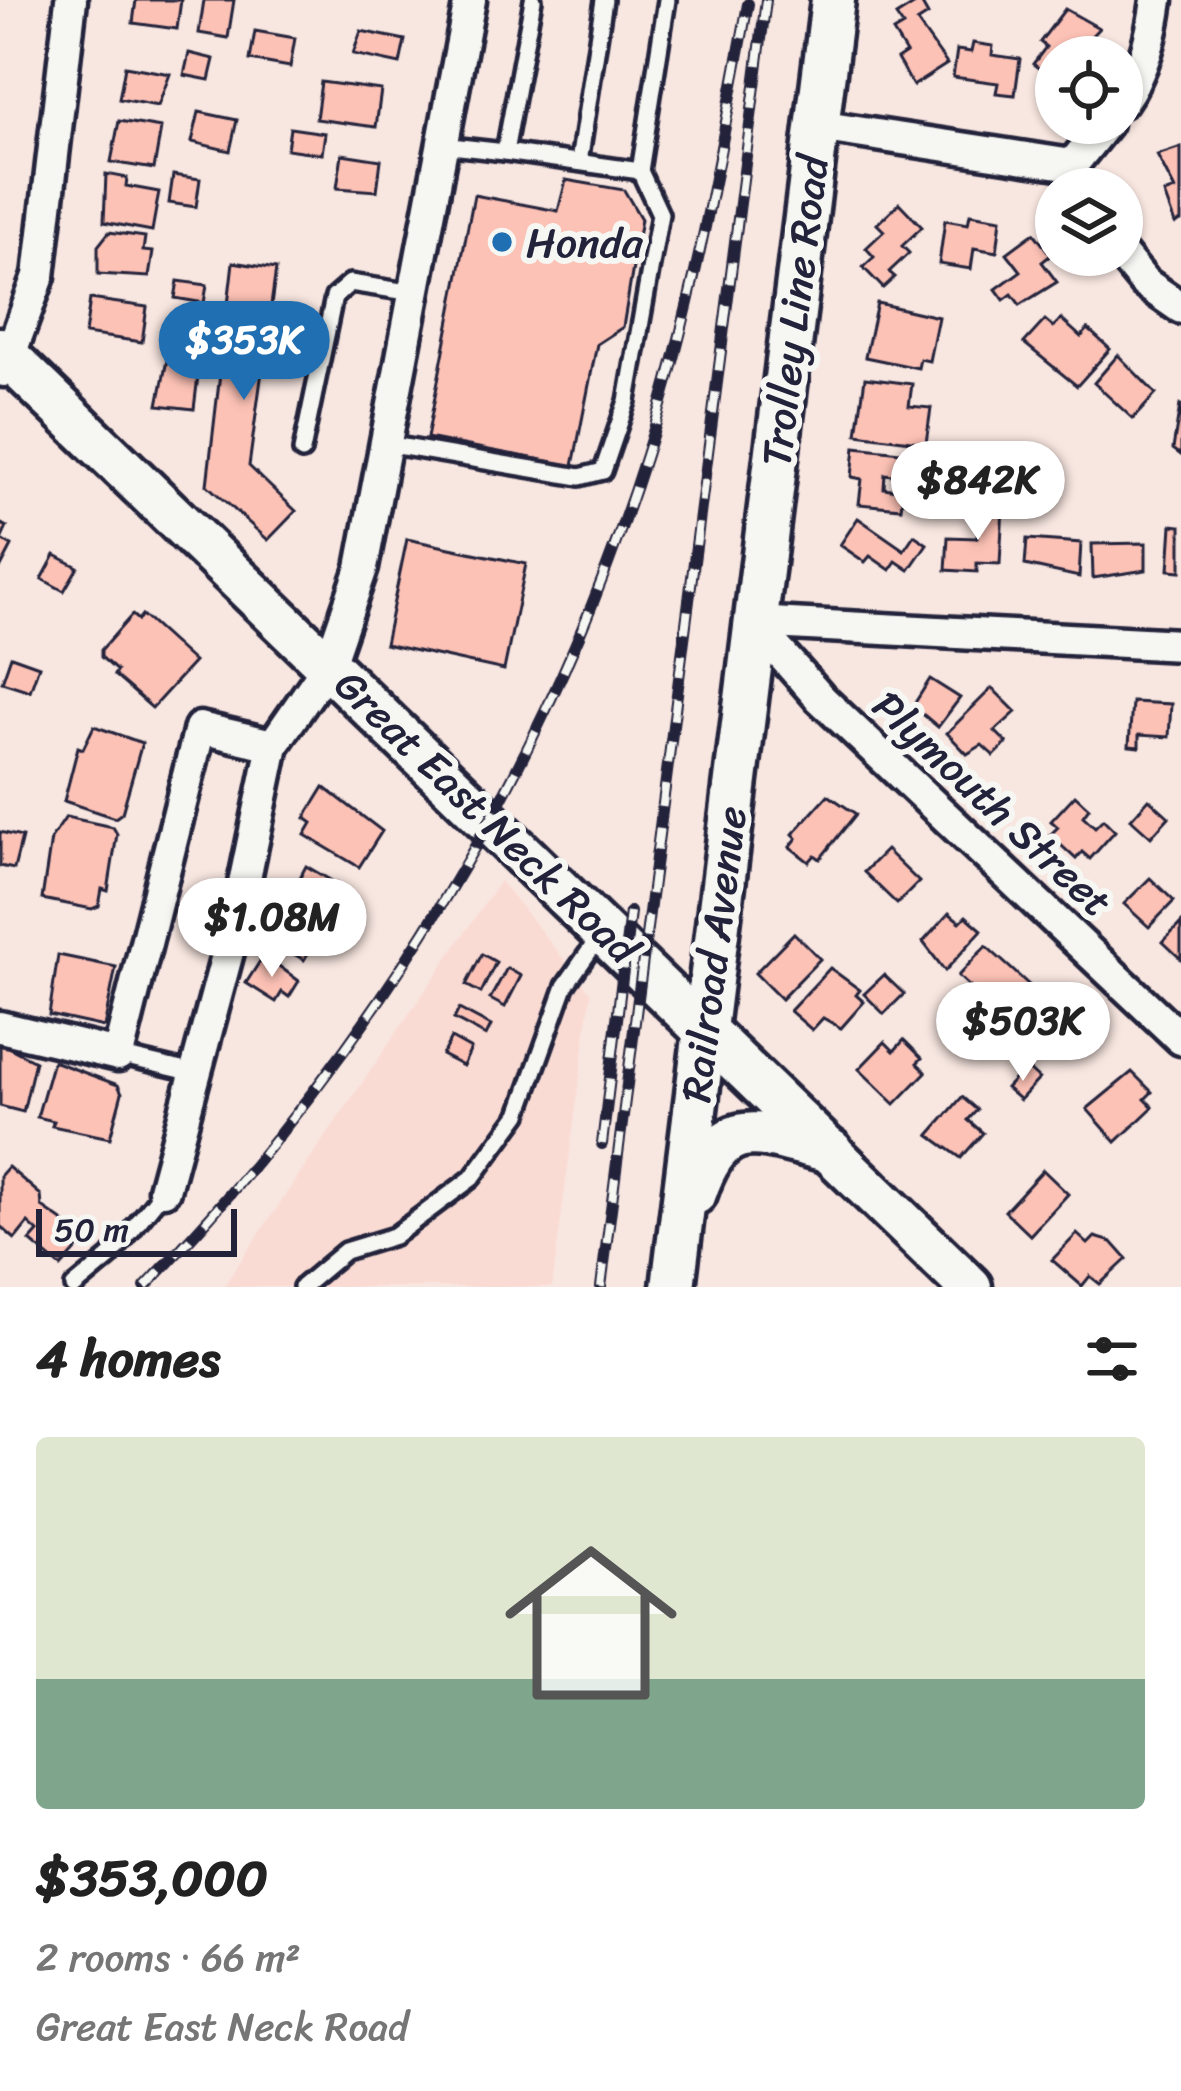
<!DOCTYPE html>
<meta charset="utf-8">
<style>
:root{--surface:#fff;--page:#f6f6f6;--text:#222;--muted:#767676;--line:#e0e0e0;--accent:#1f6fb2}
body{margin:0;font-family:Sriracha,sans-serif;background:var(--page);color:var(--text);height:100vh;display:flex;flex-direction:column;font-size:45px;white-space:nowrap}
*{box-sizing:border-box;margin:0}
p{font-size:39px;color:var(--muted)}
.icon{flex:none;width:66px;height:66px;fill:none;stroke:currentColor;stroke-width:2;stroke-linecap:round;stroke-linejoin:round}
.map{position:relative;height:1287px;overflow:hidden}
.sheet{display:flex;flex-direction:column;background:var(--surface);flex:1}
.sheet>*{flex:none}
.buttons{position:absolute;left:1035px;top:36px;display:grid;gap:24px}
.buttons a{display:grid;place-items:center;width:108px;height:108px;border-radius:50%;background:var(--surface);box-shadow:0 3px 9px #0004;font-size:60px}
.scale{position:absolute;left:36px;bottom:30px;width:201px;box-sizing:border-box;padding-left:12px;border:6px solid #22223b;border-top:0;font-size:33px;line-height:42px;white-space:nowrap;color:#22223b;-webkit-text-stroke:9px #f6f6f2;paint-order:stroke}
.price{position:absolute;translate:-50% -102px;padding:0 27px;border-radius:42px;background:#fff;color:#222;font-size:39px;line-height:78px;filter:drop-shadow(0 3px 6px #0008)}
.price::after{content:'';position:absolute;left:50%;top:72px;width:36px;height:27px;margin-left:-18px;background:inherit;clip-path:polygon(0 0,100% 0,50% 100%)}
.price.current{background:var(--accent);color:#fff}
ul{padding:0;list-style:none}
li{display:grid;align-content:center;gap:24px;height:636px;padding:0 36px}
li+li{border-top:3px solid var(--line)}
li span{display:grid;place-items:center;height:372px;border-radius:12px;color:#555}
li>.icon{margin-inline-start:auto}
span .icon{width:216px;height:216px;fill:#fffc;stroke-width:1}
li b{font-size:51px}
h2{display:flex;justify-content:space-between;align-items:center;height:144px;padding:0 36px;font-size:51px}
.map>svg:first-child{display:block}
.built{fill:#fadbd3}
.building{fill:#fdc2b6;stroke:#22223b;stroke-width:3}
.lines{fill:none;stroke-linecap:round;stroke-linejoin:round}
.lane-casing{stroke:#22223b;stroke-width:24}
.street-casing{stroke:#22223b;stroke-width:39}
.secondary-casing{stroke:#22223b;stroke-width:51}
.lane{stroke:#f6f6f2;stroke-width:15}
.street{stroke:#f6f6f2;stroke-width:30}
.secondary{stroke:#f6f6f2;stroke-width:42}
.rail-casing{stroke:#22223b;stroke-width:12}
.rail{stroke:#f6f6f2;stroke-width:8;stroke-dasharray:22;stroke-linecap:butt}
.poi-dot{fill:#1f6fb2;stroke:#f6f6f2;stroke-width:4.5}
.labels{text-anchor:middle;stroke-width:12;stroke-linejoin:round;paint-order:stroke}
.poi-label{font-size:42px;fill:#22223b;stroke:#f6f6f2;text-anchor:start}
.street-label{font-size:42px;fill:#22223b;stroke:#f6f6f2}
</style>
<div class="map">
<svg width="1181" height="1287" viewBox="0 0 1181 1287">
<rect width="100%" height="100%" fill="#f8e6e0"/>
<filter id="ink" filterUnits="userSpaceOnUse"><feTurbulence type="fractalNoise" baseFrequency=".00833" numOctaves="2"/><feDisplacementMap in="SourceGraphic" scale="24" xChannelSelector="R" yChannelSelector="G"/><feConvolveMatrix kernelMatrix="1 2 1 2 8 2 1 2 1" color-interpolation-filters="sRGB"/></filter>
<g filter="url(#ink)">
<polygon class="built" points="500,881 591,993 552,1287 223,1287"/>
<g class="building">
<polygon points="136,0 181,0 177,29 133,23"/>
<polygon points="204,0 234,0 228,38 199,33"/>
<polygon points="920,1 928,15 917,22 947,64 913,86 897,59 906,53 893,32 903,26 896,16"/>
<polygon points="1065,9 1099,28 1071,57 1056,57 1056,81 1033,64 1046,47 1040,42"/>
<polygon points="255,31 295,38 290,67 250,60"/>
<polygon points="361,31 405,40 400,64 353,54"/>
<polygon points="973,43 993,46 992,55 1020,59 1015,95 996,93 998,83 953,77 957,50 971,52"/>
<polygon points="189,53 214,59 209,80 184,75"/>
<polygon points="125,66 170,74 158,106 119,99"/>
<polygon points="321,82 381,90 376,127 316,119"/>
<polygon points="199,112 237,120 230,151 192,142"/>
<polygon points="119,121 161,128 154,169 111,162"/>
<polygon points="290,128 325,133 322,154 287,149"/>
<polygon points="1181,147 1181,221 1175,224 1164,194 1175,190 1157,155"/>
<polygon points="342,154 381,160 377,191 337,188"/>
<polygon points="106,174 127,178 126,186 159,192 152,231 104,222"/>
<polygon points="173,175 200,179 196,207 169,203"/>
<polygon points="566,180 624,190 641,219 623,327 597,344 573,466 427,438 474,195 558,211"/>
<polygon points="899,203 922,227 902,246 909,253 889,272 895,277 883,288 863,267 874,257 866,248 884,231 877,224"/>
<polygon points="970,214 1001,219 997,252 974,248 971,269 939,264 945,220 968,224"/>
<polygon points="109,232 145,237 143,251 153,252 149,277 98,274 98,246"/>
<polygon points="1034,233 1051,255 1042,262 1057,282 1020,305 1012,294 1004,300 996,289 1021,271 1007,253"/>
<polygon points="233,262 276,269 249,466 296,511 268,540 207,485"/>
<polygon points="178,281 207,285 204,303 175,298"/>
<polygon points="90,299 147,307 142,342 85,334"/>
<polygon points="877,303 938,317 929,361 920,359 918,368 865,357"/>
<polygon points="1061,319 1081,337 1088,329 1110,349 1077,386 1024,343 1045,320 1053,327"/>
<polygon points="171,340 195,343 194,350 201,351 194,409 158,405"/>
<polygon points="1118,355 1156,394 1133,419 1094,383"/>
<polygon points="865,378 912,384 909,406 931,408 926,443 857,434"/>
<polygon points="1180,405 1181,405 1181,455 1173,449"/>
<polygon points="855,447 901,452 899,476 885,474 884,488 903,491 901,508 859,504 862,479 852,477"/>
<polygon points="979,504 1003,506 1000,564 977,563 977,572 946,570 948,537 977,538"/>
<polygon points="858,518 904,550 914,535 927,544 909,570 896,561 890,570 870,556 865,562 840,545"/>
<polygon points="0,523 7,527 1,540 12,546 0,569"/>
<polygon points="1172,525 1181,526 1181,571 1169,570"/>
<polygon points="407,539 526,564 504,670 385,644"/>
<polygon points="1027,539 1081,543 1079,577 1025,565"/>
<polygon points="1146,543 1146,570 1093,578 1092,544"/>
<polygon points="55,555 78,567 64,591 42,579"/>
<polygon points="132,615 138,620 142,615 194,662 152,708 114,675 117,671 101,657 101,650"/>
<polygon points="11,656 39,666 30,691 2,682"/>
<polygon points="930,679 960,698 938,727 913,706"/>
<polygon points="992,688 1016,712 995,731 1007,743 994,756 982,745 967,754 947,733"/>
<polygon points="1132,702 1171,704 1169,737 1139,735 1139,747 1129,746"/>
<polygon points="94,726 142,743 122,813 115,818 64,801 78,747 83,749"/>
<polygon points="324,787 382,831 359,867 305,835 312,823 305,818"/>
<polygon points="828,795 856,814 820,859 815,855 809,862 790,847 797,838 793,834"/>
<polygon points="1075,795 1089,808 1083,816 1095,827 1103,819 1115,831 1090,859 1082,852 1076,859 1050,835 1058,827 1051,821"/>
<polygon points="1149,799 1169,817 1151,837 1131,819"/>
<polygon points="66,817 113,827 117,834 108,891 102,889 99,906 92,909 42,899 51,839"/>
<polygon points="0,832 22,837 14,869 0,866"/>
<polygon points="886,850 919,882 897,904 864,872"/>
<polygon points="306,866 337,884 330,895 339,901 304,960 268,939"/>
<polygon points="1150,878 1174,901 1149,927 1124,904"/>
<polygon points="949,913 960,922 966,916 982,930 945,971 923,942"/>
<polygon points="1181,923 1181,959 1163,942"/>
<polygon points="794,933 820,959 781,999 755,973"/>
<polygon points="986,946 1029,985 1002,1016 958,976"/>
<polygon points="482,954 496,962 481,993 466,985"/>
<polygon points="58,955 116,967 104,1027 49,1015"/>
<polygon points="264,955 299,981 289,997 282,992 276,1002 246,983"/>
<polygon points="507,968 521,976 505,1007 490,999"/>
<polygon points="830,968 860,990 856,995 864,1002 841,1028 823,1018 812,1030 790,1011"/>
<polygon points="884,975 904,994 884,1014 864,994"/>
<polygon points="1045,999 1077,1022 1071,1028 1081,1037 1062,1058 1052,1048 1039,1062 1021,1045 1042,1023 1031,1013"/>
<polygon points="459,1009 491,1026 486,1036 454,1019"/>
<polygon points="451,1038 471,1049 463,1066 442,1055"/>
<polygon points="904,1040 922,1058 917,1063 926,1072 895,1104 859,1069 885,1042 894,1051"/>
<polygon points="0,1043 35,1061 23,1112 0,1106"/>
<polygon points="53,1061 118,1085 122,1093 110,1138 52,1126 54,1121 37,1117"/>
<polygon points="1026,1067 1039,1079 1020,1100 1006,1088"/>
<polygon points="1132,1072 1152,1092 1145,1099 1153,1107 1116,1142 1087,1109"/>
<polygon points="962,1097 977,1110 968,1120 983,1133 961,1158 929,1135"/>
<polygon points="8,1167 41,1195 42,1207 87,1238 61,1267 30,1241 38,1232 28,1223 15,1239 0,1226 0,1176"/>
<polygon points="1043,1170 1068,1194 1030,1235 1005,1211"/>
<polygon points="1077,1234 1088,1244 1095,1237 1112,1242 1127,1259 1100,1284 1090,1276 1082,1286 1052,1260"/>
</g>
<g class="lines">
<defs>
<g id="lane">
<polyline points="442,145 505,152 533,0"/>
<polyline points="505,152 640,171 667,0"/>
<polyline points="579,162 604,0"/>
<polyline points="386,444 580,477 603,471 627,401 660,214 640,171"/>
<polyline points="302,451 334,297 350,283 414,293"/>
<polyline points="118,1055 194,1073"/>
<polyline points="74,1287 110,1257 164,1190"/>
<polyline points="302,1287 345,1251 394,1236 472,1178 519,1114 565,986 600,936"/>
</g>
<g id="street">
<path d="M1122,101C1144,70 1152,37 1157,0"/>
<polyline points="818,126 1072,165"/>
<polyline points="1072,165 1106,123"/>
<polyline points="1122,255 1145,283 1181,308"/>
<polyline points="4,371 39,276 71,0"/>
<polyline points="753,622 820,698 1181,1039"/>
<polyline points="753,622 1181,645"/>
<polyline points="0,1027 118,1055 200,728 273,745"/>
<polyline points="164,1190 236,922 273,745 329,664 362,568 470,0"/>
</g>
<g id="secondary">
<polyline points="0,349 970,1287"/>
<path d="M695,1193C723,1110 760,1134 831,1151"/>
<polyline points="673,1287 833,0"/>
</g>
</defs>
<use href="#lane" class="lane-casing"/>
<use href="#street" class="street-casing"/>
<use href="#secondary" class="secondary-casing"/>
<use href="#lane" class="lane"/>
<use href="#street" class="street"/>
<use href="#secondary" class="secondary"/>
<defs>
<g id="rail">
<polyline points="602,1144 630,912"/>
<path d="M145,1287C373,1051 546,770 646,455C693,308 720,155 748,4"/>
<polyline points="601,1287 766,0"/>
</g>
</defs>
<use href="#rail" class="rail-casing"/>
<use href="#rail" class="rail"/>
</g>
</g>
<circle class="poi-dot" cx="502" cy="242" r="12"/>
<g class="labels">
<g class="poi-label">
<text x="526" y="257">Honda</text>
</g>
<g class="street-label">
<text transform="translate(794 311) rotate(-83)" y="15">Trolley Line Road</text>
<text transform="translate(993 803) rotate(43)" y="15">Plymouth Street</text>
<text transform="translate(487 816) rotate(44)" y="15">Great East Neck Road</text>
<text transform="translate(713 954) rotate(-83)" y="15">Railroad Avenue</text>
</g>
</g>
</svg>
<div class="buttons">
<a><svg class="icon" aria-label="locate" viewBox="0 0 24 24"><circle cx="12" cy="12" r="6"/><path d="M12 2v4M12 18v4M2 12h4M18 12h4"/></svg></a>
<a><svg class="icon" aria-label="layers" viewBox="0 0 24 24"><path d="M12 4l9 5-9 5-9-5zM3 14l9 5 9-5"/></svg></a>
</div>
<div class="scale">50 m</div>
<b class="price current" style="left:244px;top:403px">$353K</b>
<b class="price" style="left:978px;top:543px">$842K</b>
<b class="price" style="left:272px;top:980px">$1.08M</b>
<b class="price" style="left:1023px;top:1084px">$503K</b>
</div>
<section class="sheet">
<h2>4 homes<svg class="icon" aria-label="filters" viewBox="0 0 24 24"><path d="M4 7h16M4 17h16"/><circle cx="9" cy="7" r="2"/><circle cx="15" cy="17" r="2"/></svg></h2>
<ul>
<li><span style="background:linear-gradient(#dfe7d0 65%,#7fa58c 0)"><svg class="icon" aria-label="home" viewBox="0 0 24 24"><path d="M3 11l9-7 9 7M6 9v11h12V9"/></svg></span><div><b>$353,000</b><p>2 rooms · 66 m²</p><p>Great East Neck Road</p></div></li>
</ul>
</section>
